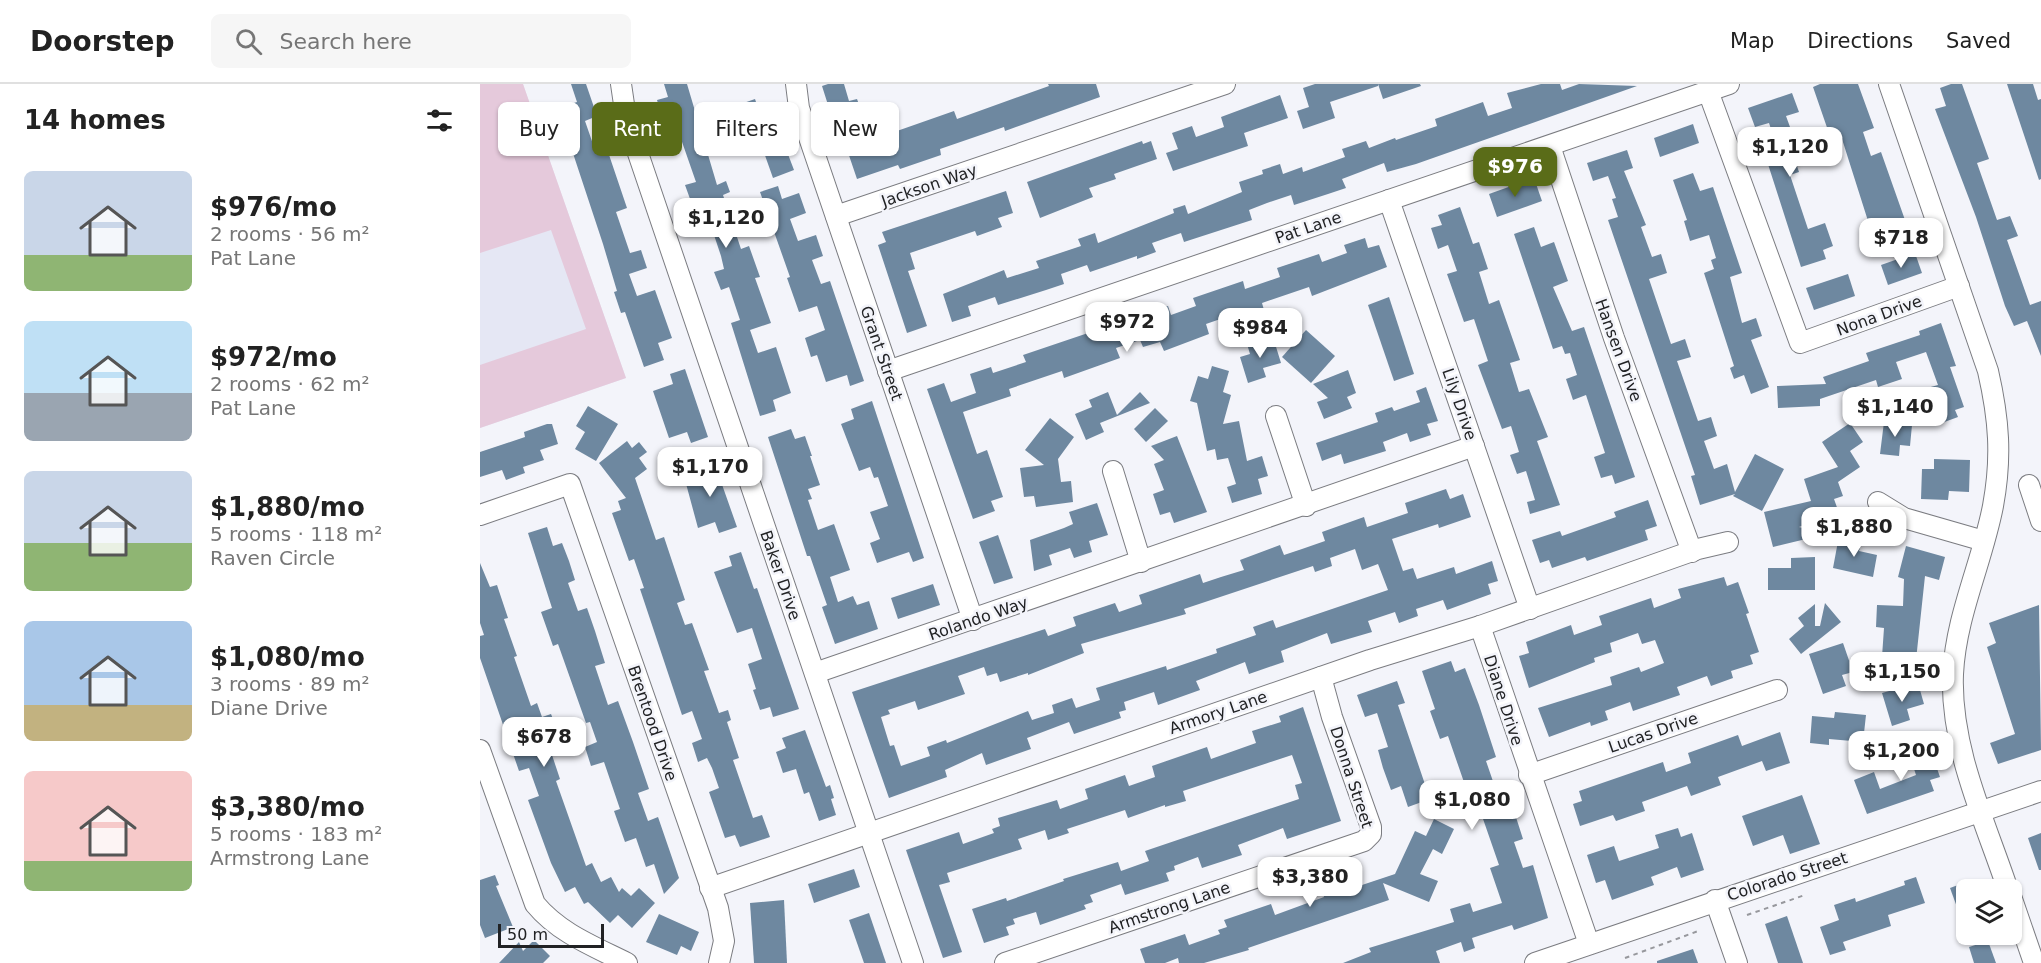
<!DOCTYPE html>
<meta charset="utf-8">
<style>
:root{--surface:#fff;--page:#f6f6f6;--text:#222;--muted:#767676;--line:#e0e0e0;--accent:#5a6c18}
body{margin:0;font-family:"DejaVu Sans",sans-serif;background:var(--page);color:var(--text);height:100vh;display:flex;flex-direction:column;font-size:22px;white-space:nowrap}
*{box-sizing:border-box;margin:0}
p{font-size:20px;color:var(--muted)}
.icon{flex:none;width:33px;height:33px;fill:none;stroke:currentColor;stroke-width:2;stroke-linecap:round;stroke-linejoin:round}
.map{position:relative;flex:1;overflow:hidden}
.details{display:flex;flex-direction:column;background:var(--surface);width:480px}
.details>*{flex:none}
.hud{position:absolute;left:18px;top:18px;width:570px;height:54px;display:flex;gap:12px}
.buttons{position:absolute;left:1476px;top:795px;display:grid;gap:12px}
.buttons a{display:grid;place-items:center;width:66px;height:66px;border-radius:9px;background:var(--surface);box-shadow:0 2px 4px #0004;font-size:30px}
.scale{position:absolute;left:18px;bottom:15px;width:106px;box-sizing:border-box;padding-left:6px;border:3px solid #212224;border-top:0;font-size:16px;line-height:21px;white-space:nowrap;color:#212224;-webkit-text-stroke:4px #f3f4fa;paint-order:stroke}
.price{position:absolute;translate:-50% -51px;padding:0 14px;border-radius:12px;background:#fff;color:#222;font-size:20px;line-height:39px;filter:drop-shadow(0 2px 3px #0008)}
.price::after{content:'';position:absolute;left:50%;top:36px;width:18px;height:14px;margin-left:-9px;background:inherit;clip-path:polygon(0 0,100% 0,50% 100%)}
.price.selected{background:var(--accent);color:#fff}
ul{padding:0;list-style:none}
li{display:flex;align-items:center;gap:18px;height:150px;padding:0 24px}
li span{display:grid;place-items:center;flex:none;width:168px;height:120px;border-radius:9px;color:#555}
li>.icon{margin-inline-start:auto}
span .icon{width:72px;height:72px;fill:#fffc;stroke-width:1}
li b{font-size:26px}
h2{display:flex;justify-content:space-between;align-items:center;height:72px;padding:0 24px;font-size:26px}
.tag{padding:0 21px;border-radius:9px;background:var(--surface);box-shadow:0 2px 4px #0004;font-size:21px;line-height:54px}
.tag.selected{background:var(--accent);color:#fff}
header{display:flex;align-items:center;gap:36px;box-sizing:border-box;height:84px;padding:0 30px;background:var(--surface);border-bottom:2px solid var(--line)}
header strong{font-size:28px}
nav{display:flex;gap:33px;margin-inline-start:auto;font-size:21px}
.search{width:420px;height:54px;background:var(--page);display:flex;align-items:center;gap:15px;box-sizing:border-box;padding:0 21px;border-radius:9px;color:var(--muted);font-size:22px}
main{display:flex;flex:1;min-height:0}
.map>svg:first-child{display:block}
.built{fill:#e5e7f4}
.grass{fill:#e5c9db}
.building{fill:#6e88a0;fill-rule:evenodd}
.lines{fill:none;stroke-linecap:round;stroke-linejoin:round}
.minor-casing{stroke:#7b7c81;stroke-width:22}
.path{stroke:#97989d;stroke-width:2;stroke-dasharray:4.5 4.5;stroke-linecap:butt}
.minor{stroke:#fff;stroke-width:20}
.labels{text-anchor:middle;stroke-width:5;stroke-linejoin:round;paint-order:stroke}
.street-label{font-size:16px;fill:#212224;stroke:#f3f4fa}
</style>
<header>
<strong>Doorstep</strong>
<div class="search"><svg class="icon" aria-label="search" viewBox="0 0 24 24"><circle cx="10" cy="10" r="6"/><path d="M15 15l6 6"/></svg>Search here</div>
<nav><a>Map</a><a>Directions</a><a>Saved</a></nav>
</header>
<main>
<section class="details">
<h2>14 homes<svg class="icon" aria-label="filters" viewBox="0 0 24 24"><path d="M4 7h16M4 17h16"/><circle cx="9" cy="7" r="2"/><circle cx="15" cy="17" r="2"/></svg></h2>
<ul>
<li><span style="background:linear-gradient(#c9d6e8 70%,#8fb573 0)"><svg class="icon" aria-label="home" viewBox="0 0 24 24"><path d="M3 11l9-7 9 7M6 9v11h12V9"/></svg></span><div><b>$976/mo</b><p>2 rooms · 56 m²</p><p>Pat Lane</p></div></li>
<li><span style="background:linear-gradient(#bfe0f5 60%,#9aa5b1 0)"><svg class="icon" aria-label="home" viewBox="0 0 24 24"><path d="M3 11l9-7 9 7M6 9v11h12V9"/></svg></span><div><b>$972/mo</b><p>2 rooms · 62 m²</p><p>Pat Lane</p></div></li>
<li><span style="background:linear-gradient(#c9d6e8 60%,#8fb573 0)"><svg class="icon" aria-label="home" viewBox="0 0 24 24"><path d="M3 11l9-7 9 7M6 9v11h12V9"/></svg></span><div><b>$1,880/mo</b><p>5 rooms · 118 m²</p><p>Raven Circle</p></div></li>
<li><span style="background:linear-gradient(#a9c7e8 70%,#c2b280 0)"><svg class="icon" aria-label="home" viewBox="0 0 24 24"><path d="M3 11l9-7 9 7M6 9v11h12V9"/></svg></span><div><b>$1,080/mo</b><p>3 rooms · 89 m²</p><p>Diane Drive</p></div></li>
<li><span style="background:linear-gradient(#f6c9c9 75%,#8fb573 0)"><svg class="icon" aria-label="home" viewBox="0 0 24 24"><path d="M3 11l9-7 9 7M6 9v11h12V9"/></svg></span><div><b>$3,380/mo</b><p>5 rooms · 183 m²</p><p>Armstrong Lane</p></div></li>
</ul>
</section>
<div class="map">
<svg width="1561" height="879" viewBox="0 0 1561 879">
<rect width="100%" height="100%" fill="#f3f4fa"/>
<polygon class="built" points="0,0 43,0 146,294 0,344"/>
<polygon class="grass" points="0,0 43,0 146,294 0,344 0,281 106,245 71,146 0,169"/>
<g class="building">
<polygon points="91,0 106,0 117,32 105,37 114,63 125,59 147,124 136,128 150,169 161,166 167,184 149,190 157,212 175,206 192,254 178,259 184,276 164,283 145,228 141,229 134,208 137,207 123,160 78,24 97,18"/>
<polygon points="184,0 207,0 237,101 246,97 250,108 243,111 261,165 269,162 280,193 275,194 291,239 270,246 278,269 296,263 311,309 293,316 296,327 280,332 251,239 260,236 249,203 241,206 234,188 244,185 241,172 232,145 222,148 205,101 216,98 201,55 190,59 184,40 177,16 188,13"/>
<polygon points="348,0 364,0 369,17 377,15 381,26 376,28 384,53 396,49 397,54 474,27 477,35 569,2 568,0 616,0 620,13 525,47 524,43 460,65 461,71 420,85 418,81 377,95 359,42 355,43 342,2"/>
<polygon points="835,0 898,0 898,2 850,18 855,34 823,45 817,27 829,23 823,4"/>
<polygon points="898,0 940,0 941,2 903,15"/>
<polygon points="1061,0 1080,0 1082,6 1099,0 1157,2 936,80 907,88 904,79 862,95 866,104 848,110 814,121 811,111 787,119 769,126 772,136 704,158 701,149 672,159 676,168 657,175 657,172 610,188 607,181 581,190 584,200 566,206 518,221 515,213 488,222 491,232 472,238 463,210 524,186 527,194 559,184 556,177 601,162 598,155 615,149 618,159 694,129 693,125 705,121 708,130 762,108 759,98 783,90 782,86 800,80 803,90 822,83 823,88 865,73 862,65 886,57 889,64 915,54 916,56 957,42 955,35 1003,18 1008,32 1032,24 1027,9"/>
<polygon points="1340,0 1378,0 1394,44 1383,48 1391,72 1401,68 1425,136 1416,139 1420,151 1395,159 1362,55 1352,58 1333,3"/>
<polygon points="1471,0 1482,0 1509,75 1497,79 1517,136 1530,132 1538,152 1527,156 1550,221 1561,217 1561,272 1547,237 1534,242 1525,222 1496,133 1455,25 1466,22 1460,4"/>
<polygon points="1527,0 1553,0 1558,16 1561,15 1561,95 1559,96"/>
<polygon points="1312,9 1319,28 1306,32 1314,54 1318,53 1325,73 1315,76 1319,88 1310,91 1328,145 1345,139 1353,162 1343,166 1346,175 1321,183 1286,74 1293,71 1290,62 1296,60 1289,39 1275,43 1268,24"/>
<polygon points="800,11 808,34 764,49 768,62 693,87 686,69 698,65 692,49 712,42 716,53 744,43 741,33"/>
<polygon points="275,15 279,27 290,23 314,86 293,94 277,49 266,53 255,22"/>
<polygon points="1213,40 1219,59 1180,73 1174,54"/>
<polygon points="662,57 663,60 671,57 677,75 634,90 636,95 609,104 613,113 560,134 547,98"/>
<polygon points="1147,66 1153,84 1144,87 1166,141 1161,143 1172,173 1181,170 1187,189 1169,195 1191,260 1205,255 1211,273 1197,277 1218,337 1231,333 1237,352 1224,357 1234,385 1247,380 1255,408 1275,370 1304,385 1282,427 1253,412 1255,410 1220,421 1211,392 1215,391 1128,136 1138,133 1132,115 1136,114 1128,92 1113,97 1107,79"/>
<polygon points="1213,89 1220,107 1233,103 1237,115 1262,189 1250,193 1262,239 1276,234 1282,252 1271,256 1289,303 1271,310 1264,291 1254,295 1250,284 1254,282 1224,189 1234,185 1231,176 1236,174 1229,151 1210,157 1204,137 1207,136 1193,96"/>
<polygon points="1054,94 1062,117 1017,133 1009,110"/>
<polygon points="298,102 302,115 319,109 326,129 310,135 318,157 336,151 343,172 332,176 341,200 350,197 384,297 370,302 367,291 346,298 337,271 331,273 325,254 345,246 337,222 319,228 307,194 310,193 280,108"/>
<polygon points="526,107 533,129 518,134 522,143 497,152 495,147 430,169 435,185 428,187 447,242 427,249 398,161 406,158 402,148"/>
<polygon points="980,123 993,160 999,158 1008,185 999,188 1009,220 1019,216 1040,276 1030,279 1039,308 1049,305 1068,353 1057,357 1080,421 1050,430 1047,418 1055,416 1046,387 1037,390 1030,371 1039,368 1031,342 1022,345 998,281 1008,277 994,235 984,238 967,190 977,187 968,161 958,165 951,144 962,141 958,131"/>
<polygon points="1054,143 1061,163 1074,158 1088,197 1073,203 1092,247 1104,243 1155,393 1135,400 1132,391 1121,394 1114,373 1125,369 1106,311 1093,316 1086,295 1097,291 1090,269 1085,270 1082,262 1073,265 1034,150"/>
<polygon points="885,154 888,164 899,161 907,183 832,212 829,203 782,219 784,226 754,236 752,231 726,240 729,250 684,267 680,258 663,263 660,256 636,264 640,274 584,294 582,287 529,305 531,312 483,328 497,370 507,366 523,413 511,417 515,427 493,435 447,305 464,299 471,318 496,309 490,290 511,283 513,289 546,278 543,271 688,222 691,231 716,222 713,214 763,197 765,205 800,193 797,184 839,170 842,178 867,169 864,161"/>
<polygon points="1435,169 1442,189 1408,201 1401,181"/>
<polygon points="1368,190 1375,212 1334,226 1326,204"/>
<polygon points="909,213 934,290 914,297 888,221"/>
<polygon points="1461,239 1476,282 1470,283 1484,323 1475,326 1478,333 1459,340 1447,304 1458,301 1446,268 1416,278 1422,295 1398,303 1396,296 1340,315 1340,322 1298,324 1297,302 1346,300 1343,293 1389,277 1386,269 1440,251 1439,247"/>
<polygon points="826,246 855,272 831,299 802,273"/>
<polygon points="793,253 801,279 783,284 786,293 768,299 760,273 770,270 767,260"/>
<polygon points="732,282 749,287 743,308 751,311 743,340 759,337 767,377 782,372 788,392 778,395 782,410 752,419 747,403 756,400 748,374 737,376 735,365 727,367 717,319 710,317 718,292 728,295"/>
<polygon points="205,285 228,353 211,359 207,348 189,354 173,307 193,300 190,290"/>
<polygon points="868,286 876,309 867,313 872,324 844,335 837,318 848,314 833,300"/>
<polygon points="946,303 958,337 947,340 951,351 930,358 927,349 903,358 906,367 864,380 861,370 842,377 836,359 898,338 895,329 912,323 914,327 940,318 936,307"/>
<polygon points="628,308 637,331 660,308 670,319 620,339 624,348 606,356 595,330 612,323 609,316"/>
<polygon points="392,317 444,474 433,478 429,468 397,479 390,459 400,455 390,428 408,422 398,393 394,394 390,383 379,387 361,340 374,335 371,325"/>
<polygon points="108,322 138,340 116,377 95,365 105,348 96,342"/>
<polygon points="675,324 688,337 666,358 654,345"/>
<polygon points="570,334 594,353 578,375 581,398 591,397 593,418 556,423 554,412 544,413 540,384 564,381 545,366"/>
<polygon points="1404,338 1432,341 1430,362 1420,361 1419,372 1400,370"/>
<polygon points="1370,339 1383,358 1370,367 1380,383 1358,398 1363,412 1354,415 1359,429 1319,443 1323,444 1326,455 1293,463 1284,428 1331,417 1324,395 1358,383 1342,358"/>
<polygon points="67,340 72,340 78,360 60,366 64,376 43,383 45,389 26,396 22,386 0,393 0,368 45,353 44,348"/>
<polygon points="311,345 315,355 325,352 332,372 330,372 340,401 328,405 332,415 328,416 338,446 354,440 370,486 350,493 358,518 373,512 377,521 389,517 398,545 355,560 342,523 347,521 330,472 327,472 288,353"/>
<polygon points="697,352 727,428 694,439 690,428 680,431 673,410 684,406 674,380 684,376 671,362"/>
<polygon points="147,357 152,364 159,358 167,368 159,374 167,385 155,394 176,456 184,453 205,516 197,519 205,541 212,539 229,586 224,587 239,629 248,626 251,636 247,638 259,674 253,676 273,734 282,731 290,753 260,763 255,751 245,754 229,708 239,704 232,684 227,674 218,678 212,659 222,655 212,627 202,631 160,505 164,504 154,475 149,477 132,429 141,426 138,417 146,414 119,379"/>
<polygon points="233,375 257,443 239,449 235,438 218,444 205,396 216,392 212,382"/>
<polygon points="1454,375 1490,376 1489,408 1469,407 1468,416 1441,415 1442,385 1454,385"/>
<path d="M966,405L970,415L983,410L991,433L959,444L958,440L912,455L923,487L933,484L937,495L974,483L976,490L1012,477L1018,497L1008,500L1011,510L967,526L963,516L936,525L938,532L919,539L915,528L888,537L892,548L851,560L847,549L801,567L804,578L769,590L765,578L716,597L720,606L678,621L674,608L644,618L646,626L639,628L641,634L594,650L589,638L547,654L551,665L506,681L502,669L465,686L467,693L409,714L372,608L565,545L568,552L596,542L593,533L635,519L639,528L662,520L659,511L720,490L723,499L741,493L764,486L760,476L800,461L804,471L822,465L845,457L842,448L884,433L887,443L928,429L925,419ZM875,465L882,486L898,480L908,506L796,544L793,536L773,543L776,551L736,565L737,569L687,586L686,582L616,604L620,616L596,624L592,614L572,621L574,629L552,636L548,627L467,659L466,656L447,663L450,672L421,682L414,661L410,662L401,633L410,630L408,626L435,617L438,626L485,610L478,592L504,583L507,592L517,589L520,598L548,589V591L604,569L601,560L706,530L704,525L833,482L835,488L852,482L850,474Z"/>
<polygon points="1168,416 1177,442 1165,446 1168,456 1107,477 1105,473 1072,484 1069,476 1060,479 1052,456 1080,447 1082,452 1136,433 1134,428"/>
<polygon points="617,419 628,451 609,457 612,468 594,474 590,464 569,471 572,481 554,487 550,456 584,444 593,440 589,428"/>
<polygon points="67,443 73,462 82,459 89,477 95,496 88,499 98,527 107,524 115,547 125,579 115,582 128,621 138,617 153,658 169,705 158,709 168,737 178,733 199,794 184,810 174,780 166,783 156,754 145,758 134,727 140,725 124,678 111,682 105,663 117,658 110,638 106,639 78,560 73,562 61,528 72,524 48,449"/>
<polygon points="518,451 533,494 514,500 499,458"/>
<polygon points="1359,452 1382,457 1379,467 1397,471 1393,493 1353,484"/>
<polygon points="1426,462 1465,473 1459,496 1445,492 1436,576 1423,575 1422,588 1401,587 1404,544 1396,543 1397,521 1423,522 1424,495 1418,493"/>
<polygon points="261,468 274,505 277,504 319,625 293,633 290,623 280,626 273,606 276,605 268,580 282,575 272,544 257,549 234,488 252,482 249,472"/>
<polygon points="1335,473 1335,506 1288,506 1288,484 1311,484 1311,474"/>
<polygon points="0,479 10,503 17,501 28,534 24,535 37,572 34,573 51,622 57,619 62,633 71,630 75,640 66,643 69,652 66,653 80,695 76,697 106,782 112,779 121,798 131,793 139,808 142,804 151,812 159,804 175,819 152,844 138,831 130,839 108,818 104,820 95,803 85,808 71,779 48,716 59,712 49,684 39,687 0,574 0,552 4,551 0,539"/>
<polygon points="1244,493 1247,502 1258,498 1269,529 1266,530 1279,568 1270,571 1273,580 1251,587 1253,594 1231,602 1227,592 1197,603 1200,611 1153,627 1150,618 1125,627 1128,636 1111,642 1110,638 1069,653 1058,624 1132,601 1130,593 1159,583 1161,588 1184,579 1175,556 1162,560 1158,549 1130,559 1132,568 1114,574 1115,578 1049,604 1039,572 1049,569 1046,558 1091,541 1094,551 1122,541 1119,532 1171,514 1174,524 1201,514 1198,505"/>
<polygon points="453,500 460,521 418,535 411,514"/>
<polygon points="1345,519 1361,538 1321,570 1309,555 1324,542 1318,534 1335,520 1335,542 1340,542"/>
<polygon points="1559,521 1561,666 1518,680 1510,659 1535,650 1507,563 1516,559 1509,539"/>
<polygon points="1363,559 1373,588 1362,591 1366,602 1343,610 1329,570"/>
<polygon points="971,577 975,588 985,584 999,621 1016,673 1006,677 1016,706 1026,702 1043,755 1034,758 1043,784 1053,781 1068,834 1034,846 1032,841 992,854 995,864 984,868 981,858 956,867 960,879 863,879 891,868 889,864 974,838 970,825 990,819 993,828 1022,819 1010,784 1019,781 1002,732 993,735 982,705 986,704 968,652 960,655 950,627 955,625 942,587"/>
<polygon points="917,597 925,619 918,621 950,715 928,723 921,702 911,706 903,684 898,666 908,663 897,629 885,633 877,611"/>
<polygon points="1438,599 1444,620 1427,625 1430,636 1412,642 1402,609"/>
<polygon points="823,623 861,737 807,755 803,744 758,761 762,771 722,784 718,773 694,782 695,786 686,789 689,797 645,811 641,800 610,811 613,818 604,821 606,825 560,841 556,828 533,835 535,840 526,843 529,851 504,859 492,825 526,814 527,817 584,797 583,795 638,778 641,787 669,777 665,767 819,715 815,701 822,699 812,671 703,707 706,717 685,723 685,721 648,734 645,726 587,745 589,749 568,756 565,746 538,755 542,765 467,789 470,798 459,801 482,868 463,874 426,766 479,748 483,760 514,749 512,745 520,742 518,734 577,716 580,725 608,715 605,705 645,691 649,702 675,693 672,682 727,663 731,675 776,659 772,647 801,638 799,632"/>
<polygon points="1355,628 1386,631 1383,658 1349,655 1349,661 1330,659 1332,632 1354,634"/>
<polygon points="325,646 346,703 350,701 354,714 351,715 356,731 339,737 329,708 324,710 316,685 303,689 296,668 306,664 302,654"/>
<polygon points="1300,648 1310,679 1286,687 1282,677 1238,693 1241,701 1211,712 1207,702 1162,718 1165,727 1136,737 1133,731 1100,742 1093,720 1102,717 1099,707 1183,678 1186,688 1211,679 1208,669 1258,651 1262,662"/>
<polygon points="1447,656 1460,693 1450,696 1454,707 1387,730 1374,696 1394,688 1400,705 1436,691 1427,663"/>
<polygon points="1322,711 1340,760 1310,770 1303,751 1273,762 1262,732"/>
<polygon points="954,735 974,745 962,770 953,765 940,790 958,797 949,818 903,799 909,816 768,864 769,866 724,879 699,879 698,874 685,879 665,879 660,865 705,850 709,861 740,850 738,846 747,843 744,836 791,820 795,831 844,813 841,803 878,791 882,801 915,790 935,747 946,752"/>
<polygon points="1198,744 1201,753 1212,749 1224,786 1201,794 1197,783 1171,793 1174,801 1132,816 1125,796 1116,799 1107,771 1134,762 1139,777 1179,764 1175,751"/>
<polygon points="1561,749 1561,786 1559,786 1548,754"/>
<polygon points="374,785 380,803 334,819 328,800"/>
<polygon points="15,791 19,801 16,802 33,843 5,854 0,841 0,796"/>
<polygon points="1436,793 1445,819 1408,831 1411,842 1363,858 1366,866 1350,871 1340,843 1359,836 1354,821 1375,814 1376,818 1425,801 1424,797"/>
<polygon points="1486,798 1486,845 1485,845 1470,804"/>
<polygon points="304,816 307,879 274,879 270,819"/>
<polygon points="389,829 406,879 384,879 369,836"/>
<polygon points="179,830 219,848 211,867 201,862 197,871 166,858"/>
<polygon points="1307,832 1323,879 1298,879 1285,840"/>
<polygon points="54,856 70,872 63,879 19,879 39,858 43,867"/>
<polygon points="1508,857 1516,879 1494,879 1489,863"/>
<polygon points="1213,865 1218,879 1177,879 1177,877"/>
</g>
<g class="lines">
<defs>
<g id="minor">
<polyline points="141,0 146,34 433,879"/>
<polyline points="316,0 319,24 493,536"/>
<path d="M1409,0L1508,287C1519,335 1522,373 1513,422C1502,479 1476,531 1473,590C1470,664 1505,737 1528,806"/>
<polyline points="1228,7 1320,259 1479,202"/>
<polyline points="1070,62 1134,254 1212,468"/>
<polyline points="909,116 1050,525"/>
<polyline points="356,132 745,0"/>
<polyline points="408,287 1249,0"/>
<polyline points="796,332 826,422"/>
<polyline points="633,387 661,478"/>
<polyline points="1549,401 1561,437"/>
<polyline points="1398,418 1424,434 1504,457"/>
<polyline points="0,431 90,400 238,824 244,857 239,879"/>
<polyline points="1000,542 1109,860"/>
<polyline points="335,589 994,362"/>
<path d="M0,666L55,820C79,849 113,862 147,879"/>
<polyline points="1049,691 1297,606"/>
<polyline points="230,804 890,576 1000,542 1218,465 1248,458"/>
<polyline points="1532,815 1554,879"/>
<polyline points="1235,816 1257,879"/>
<polyline points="525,879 884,757 891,750 891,743 852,633 841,593"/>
<polyline points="1055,879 1561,707"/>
</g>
</defs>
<use href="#minor" class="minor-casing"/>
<g class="path">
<polyline points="1267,831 1325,811"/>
<polyline points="1145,874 1221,846"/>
</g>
<use href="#minor" class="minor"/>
</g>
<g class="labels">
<g class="street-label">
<text transform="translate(449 101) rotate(-19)" y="6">Jackson Way</text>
<text transform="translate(828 143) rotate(-19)" y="6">Pat Lane</text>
<text transform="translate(1399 231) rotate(-20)" y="6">Nona Drive</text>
<text transform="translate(1139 266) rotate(70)" y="6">Hansen Drive</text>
<text transform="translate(402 269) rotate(71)" y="6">Grant Street</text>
<text transform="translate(980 320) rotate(71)" y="6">Lily Drive</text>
<text transform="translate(301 491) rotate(71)" y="6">Baker Drive</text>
<text transform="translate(498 534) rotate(-19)" y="6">Rolando Way</text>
<text transform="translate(1024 616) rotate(72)" y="6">Diane Drive</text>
<text transform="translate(738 628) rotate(-19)" y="6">Armory Lane</text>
<text transform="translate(173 639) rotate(71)" y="6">Brentood Drive</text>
<text transform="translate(1173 648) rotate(-19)" y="6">Lucas Drive</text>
<text transform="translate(872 693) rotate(72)" y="6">Donna Street</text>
<text transform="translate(1307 792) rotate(-18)" y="6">Colorado Street</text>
<text transform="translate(689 823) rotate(-19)" y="6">Armstrong Lane</text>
</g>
</g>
</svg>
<div class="buttons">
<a><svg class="icon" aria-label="layers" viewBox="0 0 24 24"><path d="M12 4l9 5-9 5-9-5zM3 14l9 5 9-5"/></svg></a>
</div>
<div class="scale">50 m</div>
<b class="price" style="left:1310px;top:94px">$1,120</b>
<b class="price selected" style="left:1035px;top:114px">$976</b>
<b class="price" style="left:246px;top:165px">$1,120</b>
<b class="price" style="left:1421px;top:185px">$718</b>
<b class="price" style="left:647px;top:269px">$972</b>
<b class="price" style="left:780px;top:275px">$984</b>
<b class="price" style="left:1415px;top:354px">$1,140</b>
<b class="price" style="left:230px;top:414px">$1,170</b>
<b class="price" style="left:1374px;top:474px">$1,880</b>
<b class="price" style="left:1422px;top:619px">$1,150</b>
<b class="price" style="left:64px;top:684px">$678</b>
<b class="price" style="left:1421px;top:698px">$1,200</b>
<b class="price" style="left:992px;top:747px">$1,080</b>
<b class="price" style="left:830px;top:824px">$3,380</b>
<div class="hud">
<a class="tag">Buy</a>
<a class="tag selected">Rent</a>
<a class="tag">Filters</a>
<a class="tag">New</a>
</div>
</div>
</main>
